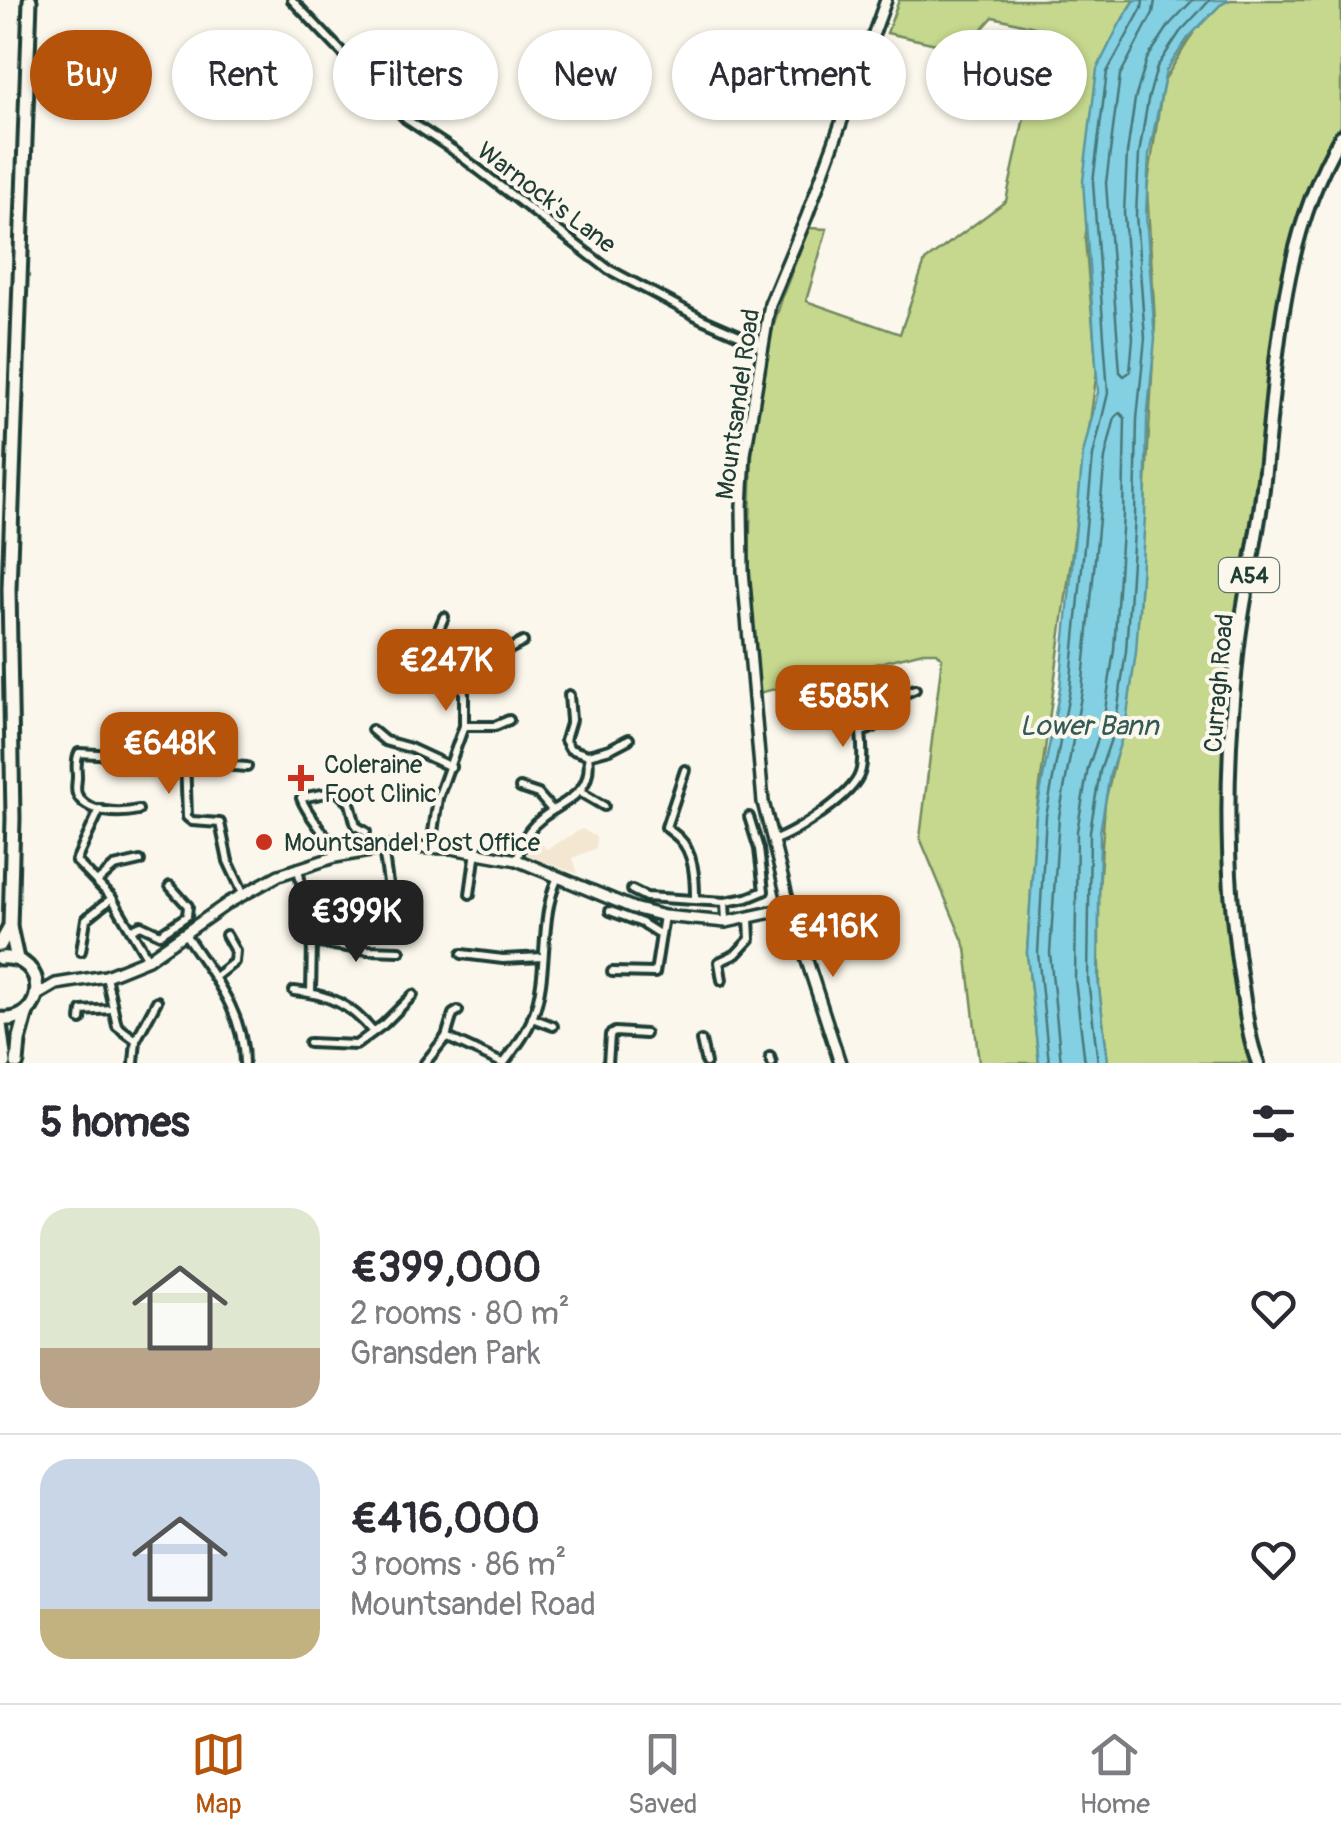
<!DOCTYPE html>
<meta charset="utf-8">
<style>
:root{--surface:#fff;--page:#f2f2f3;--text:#2b2b33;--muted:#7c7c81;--line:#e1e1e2;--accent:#b45309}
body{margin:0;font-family:Pangolin,sans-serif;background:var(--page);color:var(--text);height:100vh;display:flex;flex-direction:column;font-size:38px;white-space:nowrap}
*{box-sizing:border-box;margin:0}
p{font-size:32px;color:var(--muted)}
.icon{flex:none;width:55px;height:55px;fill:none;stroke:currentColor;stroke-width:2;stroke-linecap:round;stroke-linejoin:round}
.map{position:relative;height:1063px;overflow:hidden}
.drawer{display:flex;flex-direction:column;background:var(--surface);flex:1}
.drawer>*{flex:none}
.banner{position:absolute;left:30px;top:30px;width:1282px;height:90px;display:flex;gap:20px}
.price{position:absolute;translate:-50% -85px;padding:0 22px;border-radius:20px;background:var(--accent);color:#fff;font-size:32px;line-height:65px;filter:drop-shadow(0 2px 5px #0008)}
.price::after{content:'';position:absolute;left:50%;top:60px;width:30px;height:22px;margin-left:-15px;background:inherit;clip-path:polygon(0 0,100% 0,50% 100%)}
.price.on{background:#222;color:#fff}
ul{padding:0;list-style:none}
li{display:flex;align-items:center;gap:30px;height:250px;padding:0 40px}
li+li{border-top:2px solid var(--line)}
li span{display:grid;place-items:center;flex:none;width:280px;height:200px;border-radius:30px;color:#555}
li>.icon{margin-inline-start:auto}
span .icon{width:120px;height:120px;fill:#fffc;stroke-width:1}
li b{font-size:42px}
h2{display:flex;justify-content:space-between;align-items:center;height:120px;padding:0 40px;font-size:42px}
.pill{padding:0 35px;border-radius:45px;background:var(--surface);box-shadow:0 2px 8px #0004;font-size:35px;line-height:90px}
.pill.on{background:var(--accent);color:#fff}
.dock{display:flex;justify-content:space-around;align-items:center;height:140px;border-top:2px solid var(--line);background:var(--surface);font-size:28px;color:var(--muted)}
.dock a{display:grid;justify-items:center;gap:5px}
.dock .on{color:var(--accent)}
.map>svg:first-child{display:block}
.built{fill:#f4e7d2}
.green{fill:#c5d88d;stroke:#728a60;stroke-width:2.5}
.water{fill:#84d0e3;stroke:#5c959d;stroke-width:2.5}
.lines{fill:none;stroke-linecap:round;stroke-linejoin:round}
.shore{stroke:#47787a;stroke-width:2.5}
.minor-casing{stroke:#1f3d34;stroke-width:14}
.tertiary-casing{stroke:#1f3d34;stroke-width:16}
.primary-casing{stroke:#1f3d34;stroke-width:18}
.trunk-casing{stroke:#1f3d34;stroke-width:19}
.minor{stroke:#fbf7ec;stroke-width:6}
.tertiary{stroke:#fbf7ec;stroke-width:9}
.primary{stroke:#fbf7ec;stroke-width:10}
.trunk{stroke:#fbf7ec;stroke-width:11}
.poi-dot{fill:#c8321e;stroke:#fbf7ec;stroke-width:4}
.labels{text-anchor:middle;stroke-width:8;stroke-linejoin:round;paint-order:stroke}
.shield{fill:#fbf7ec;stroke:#61756b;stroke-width:2.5}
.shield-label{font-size:22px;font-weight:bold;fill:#1f3d34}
.street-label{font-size:25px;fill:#1f3d34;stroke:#fbf7ec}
.poi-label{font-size:25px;fill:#1f3d34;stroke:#fbf7ec;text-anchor:start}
.water-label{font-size:28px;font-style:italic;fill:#335a57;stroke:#fbf7ec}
</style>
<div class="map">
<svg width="1341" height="1063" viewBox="0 0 1341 1063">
<rect width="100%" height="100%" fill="#fbf7ec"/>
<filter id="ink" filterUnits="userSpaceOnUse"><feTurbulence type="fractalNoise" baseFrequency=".01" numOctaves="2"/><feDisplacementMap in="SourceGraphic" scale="20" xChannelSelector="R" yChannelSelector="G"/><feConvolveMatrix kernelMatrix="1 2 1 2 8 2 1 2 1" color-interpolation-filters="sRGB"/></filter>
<g filter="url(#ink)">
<polygon class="built" points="582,829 596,837 596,848 573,858 578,874 527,855 534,837 547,849"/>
<g class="green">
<polygon points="899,0 1135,0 1123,18 1085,239 1097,371 1036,815 1027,953 1039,1063 979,1063 966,948 920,838 942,658 936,652 923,652 759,693 749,567 752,454 767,347 784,292 809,228 827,229 806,301 900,334 925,261 1006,201 1043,29 993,17 963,50 887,33"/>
<polygon points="1230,0 1341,0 1341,125 1304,201 1286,261 1231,664 1227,732 1225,873 1237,999 1251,1063 1108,1063 1099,989 1099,889 1105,802 1129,701 1139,610 1155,322 1147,189 1163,82 1195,30 1220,5"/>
</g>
<polygon class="water" points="1135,0 1230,0 1220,5 1188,38 1166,71 1149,155 1146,214 1155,339 1147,420 1145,517 1136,652 1125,729 1110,774 1100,832 1098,979 1108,1063 1039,1063 1027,953 1036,815 1060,688 1083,454 1098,392 1083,181 1097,69 1120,23"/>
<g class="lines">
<g class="shore">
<polyline points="1155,0 1153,13 1120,75 1106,183 1120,372 1124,376 1130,372 1133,338 1124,213 1127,153 1135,99 1147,59 1170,24 1193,0"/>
<polyline points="1049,1063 1038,953 1046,816 1070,689 1093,456 1108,393 1093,182 1107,72 1142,8 1143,0"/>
<polyline points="1061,1063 1050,953 1059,817 1082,691 1105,458 1115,417 1120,413 1125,418 1123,515 1114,650 1103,724 1088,768 1077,831 1075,980 1085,1063"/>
<polyline points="1098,1063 1088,979 1090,831 1100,771 1115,727 1126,651 1135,516 1137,419 1145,338 1136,215 1139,154 1148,100 1157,67 1180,32 1210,0"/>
</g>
<defs>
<g id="minor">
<polyline points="292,0 406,119 453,150 608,269 702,319 762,345"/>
<polyline points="395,661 459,666"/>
<polyline points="432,665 433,643 444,617"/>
<polyline points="569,695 571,720 565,740 570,749 588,755"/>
<polyline points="464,726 495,726 509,720"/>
<polyline points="372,730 385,741 410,748 451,767"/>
<path d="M134,756L79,753C75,762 77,767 77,777C77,782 75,789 77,794C86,814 121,814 138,810"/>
<path d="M685,770L666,827C670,831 675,834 679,838C694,852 695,879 695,897"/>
<polyline points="520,788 538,794 552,810"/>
<polyline points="580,792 604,806"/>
<polyline points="100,809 76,861 112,898 148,959"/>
<path d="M772,841C795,833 853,796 860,773C864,761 862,744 861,732C881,727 885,719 889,700L915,689"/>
<polyline points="431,846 438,798 464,726 464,694 459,666 502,653 523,642"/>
<polyline points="383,848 389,890"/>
<path d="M335,857C330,834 309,820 301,798L337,791L350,803L356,826L366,832"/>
<path d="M517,860C520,850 522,840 529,831C552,800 595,803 588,755L610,749L629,739"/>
<polyline points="298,868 312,942 311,992"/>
<polyline points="97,882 114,867 140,861"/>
<polyline points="632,890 646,897 725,902"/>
<polyline points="243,893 228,861 220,823 192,821 187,817 185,757 189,753 221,765 247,767"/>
<polyline points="470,894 476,851"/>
<polyline points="610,911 642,923 661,935"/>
<polyline points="726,922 725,902 747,898 764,891 759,849 749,817"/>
<polyline points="132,929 141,925 160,934 187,916 188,906 170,886"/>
<path d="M185,934C212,975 244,1011 244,1063"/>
<polyline points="312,942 368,950 400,951"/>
<polyline points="81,951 86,919 112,898"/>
<polyline points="462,954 503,959 543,957"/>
<polyline points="612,972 655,973 664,916"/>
<polyline points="106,976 117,1026 136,1040 134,1063"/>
<polyline points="215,977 234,962 235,951 226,935"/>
<polyline points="722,980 719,962 736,954 750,939 749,919"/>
<path d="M294,991C329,994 351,1005 373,1032"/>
<polyline points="532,1018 553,1026"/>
<polyline points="81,1020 82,1011 112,1009"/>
<polyline points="446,1037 453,1014 458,1011"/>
<polyline points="136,1040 157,1001"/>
<polyline points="701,1041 706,1063"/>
<polyline points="309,1043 356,1045 384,1024 413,995"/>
<polyline points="770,1057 772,1063"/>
<polyline points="425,1063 446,1037 502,1063"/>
<path d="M504,1063C515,1048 527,1033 533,1016C550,971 538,921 558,877"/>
<polyline points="608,1063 610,1035 615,1032 645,1034"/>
</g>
<g id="tertiary">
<polyline points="37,995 56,984 106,976 148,959 228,903 279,875 335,857 392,847 451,848 517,860 633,908 664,916 726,922 790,908"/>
<polyline points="840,1063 790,908 763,802 743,571 742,506 745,454 770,304 807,216 886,0"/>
</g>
<path id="primary" d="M1258,1063C1247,1035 1245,1003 1240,974C1224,869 1226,760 1237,655C1242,605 1254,555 1261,505C1277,380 1275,247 1341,136"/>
<g id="trunk">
<polyline points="0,945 10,927"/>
<path d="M0,958C50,954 48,1024 0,1019"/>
<polyline points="17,959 10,927 13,818 9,589 30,0"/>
<polyline points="0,1024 5,1063"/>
<polyline points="17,1063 19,1041 27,1012"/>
</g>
</defs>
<use href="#minor" class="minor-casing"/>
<use href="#tertiary" class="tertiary-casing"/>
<use href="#primary" class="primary-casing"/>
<use href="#trunk" class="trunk-casing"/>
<use href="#minor" class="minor"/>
<use href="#tertiary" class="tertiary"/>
<use href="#primary" class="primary"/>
<use href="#trunk" class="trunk"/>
</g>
</g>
<g class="poi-dot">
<path d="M296 763h10v10h10v10h-10v10h-10v-10h-10v-10h10z"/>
<circle cx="264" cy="842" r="10"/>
</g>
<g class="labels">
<rect class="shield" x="1219" y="558" width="60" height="34" rx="8"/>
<g class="shield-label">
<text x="1249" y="583">A54</text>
</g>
<g class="street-label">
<text transform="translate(547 197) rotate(37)" y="9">Warnock's Lane</text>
<text transform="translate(737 404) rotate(-82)" y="9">Mountsandel Road</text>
<text transform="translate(1218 683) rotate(-85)" y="9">Curragh Road</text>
</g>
<g class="poi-label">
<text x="324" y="773">Coleraine<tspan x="324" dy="29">Foot Clinic</tspan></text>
<text x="284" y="851">Mountsandel Post Office</text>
</g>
<g class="water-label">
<text x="1089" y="735">Lower Bann</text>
</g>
</g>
</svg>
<b class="price" style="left:446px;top:714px">€247K</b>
<b class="price" style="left:843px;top:750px">€585K</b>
<b class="price" style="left:169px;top:797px">€648K</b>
<b class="price on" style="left:356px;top:965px">€399K</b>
<b class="price" style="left:833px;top:980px">€416K</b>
<div class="banner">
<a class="pill on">Buy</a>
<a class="pill">Rent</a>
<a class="pill">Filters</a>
<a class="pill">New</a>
<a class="pill">Apartment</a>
<a class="pill">House</a>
</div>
</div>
<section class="drawer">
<h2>5 homes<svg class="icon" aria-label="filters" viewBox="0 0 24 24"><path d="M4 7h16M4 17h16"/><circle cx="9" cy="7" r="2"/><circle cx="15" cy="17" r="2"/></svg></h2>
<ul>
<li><span style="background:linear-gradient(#dfe7d0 70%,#b9a48a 0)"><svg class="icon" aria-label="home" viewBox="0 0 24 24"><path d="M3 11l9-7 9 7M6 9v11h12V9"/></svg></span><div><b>€399,000</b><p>2 rooms · 80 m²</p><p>Gransden Park</p></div><svg class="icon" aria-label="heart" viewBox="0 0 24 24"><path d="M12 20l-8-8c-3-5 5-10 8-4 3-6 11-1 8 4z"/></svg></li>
<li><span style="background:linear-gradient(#c9d6e8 75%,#c2b280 0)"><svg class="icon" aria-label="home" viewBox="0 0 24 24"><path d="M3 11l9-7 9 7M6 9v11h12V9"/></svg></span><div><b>€416,000</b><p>3 rooms · 86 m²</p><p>Mountsandel Road</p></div><svg class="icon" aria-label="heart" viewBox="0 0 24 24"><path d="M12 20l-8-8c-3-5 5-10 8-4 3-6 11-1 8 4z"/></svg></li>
</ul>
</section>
<nav class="dock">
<a class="on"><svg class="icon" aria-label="map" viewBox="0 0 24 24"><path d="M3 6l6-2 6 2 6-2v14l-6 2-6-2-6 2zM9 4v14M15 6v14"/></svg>Map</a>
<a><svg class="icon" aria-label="saved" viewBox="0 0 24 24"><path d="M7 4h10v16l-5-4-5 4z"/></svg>Saved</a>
<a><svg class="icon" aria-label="home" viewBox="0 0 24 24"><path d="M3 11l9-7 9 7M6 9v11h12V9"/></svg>Home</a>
</nav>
